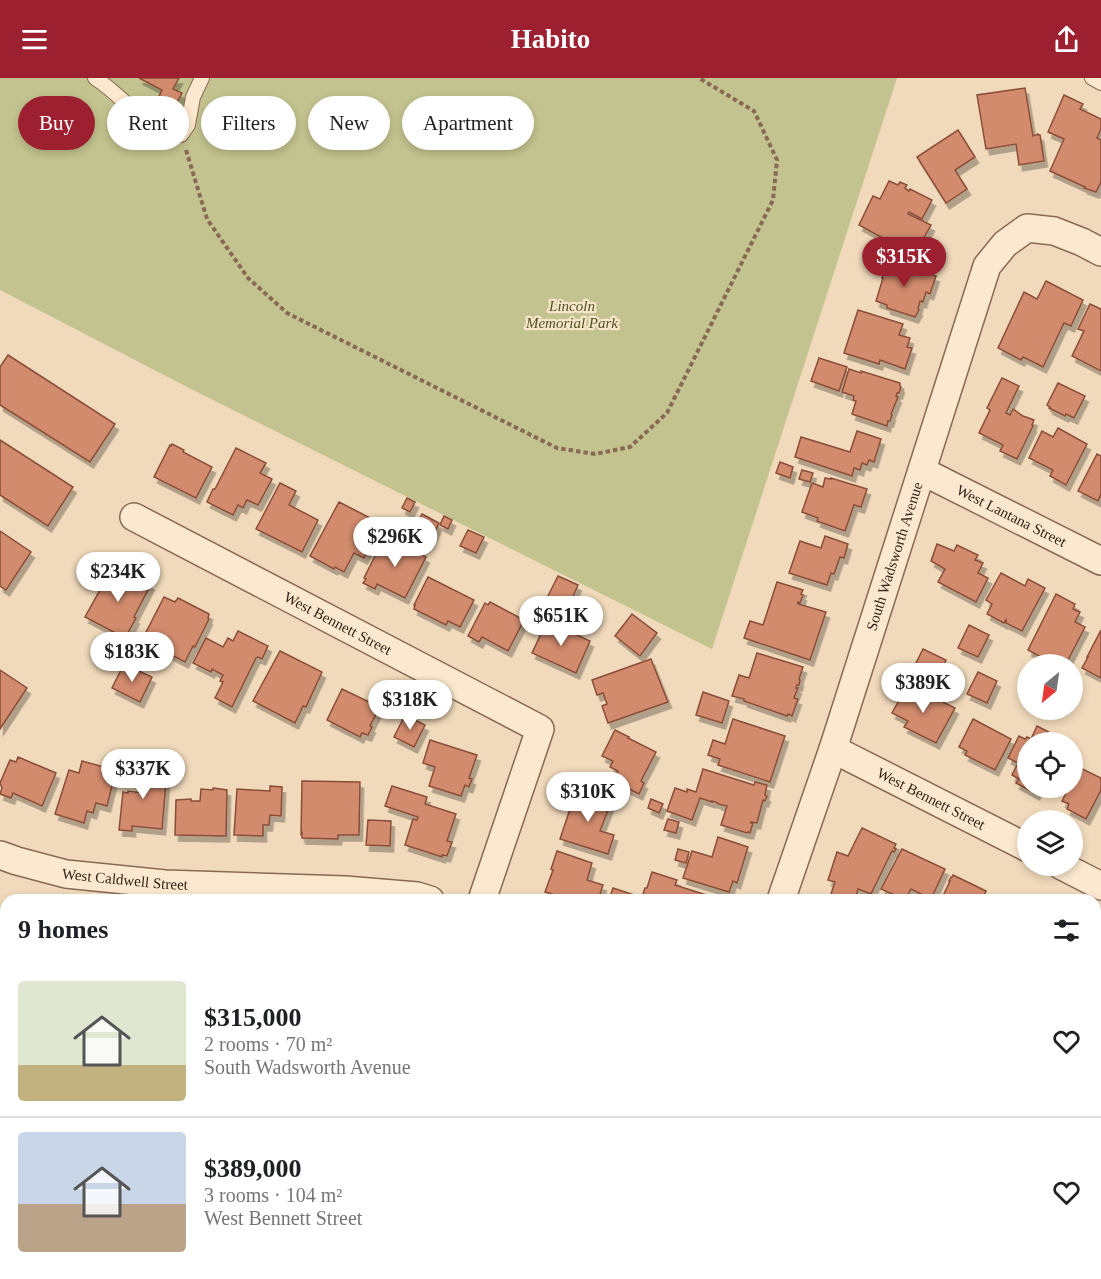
<!DOCTYPE html>
<meta charset="utf-8">
<style>
:root{--surface:#fff;--page:#f6f6f6;--text:#202124;--muted:#757577;--line:#e0e0e0;--accent:#9c202f}
body{margin:0;font-family:"Times New Roman",serif;background:var(--page);color:var(--text);height:100vh;display:flex;flex-direction:column;font-size:22px;white-space:nowrap}
*{box-sizing:border-box;margin:0}
p{font-size:20px;color:var(--muted)}
.icon{flex:none;width:33px;height:33px;fill:none;stroke:currentColor;stroke-width:2;stroke-linecap:round;stroke-linejoin:round}
.map{position:relative;flex:1;overflow:hidden}
.sheet{position:absolute;left:0px;top:816px;width:1101px;height:386px;display:flex;flex-direction:column;background:var(--surface);border-radius:18px 18px 0 0;box-shadow:0 3px 9px #0003}
.sheet>*{flex:none}
.guide{position:absolute;left:18px;top:18px;width:600px;height:54px;display:flex;gap:12px}
.needle{width:39px;rotate:209deg}
.fabs{position:absolute;left:1017px;top:576px;display:grid;gap:12px}
.fabs a{display:grid;place-items:center;width:66px;height:66px;border-radius:50%;background:var(--surface);box-shadow:0 3px 9px #0003;font-size:30px}
.price{position:absolute;translate:-50% -51px;padding:0 14px;border-radius:21px;background:#fff;color:#222;font-size:20px;line-height:39px;filter:drop-shadow(0 2px 3px #0008)}
.price::after{content:'';position:absolute;left:50%;top:36px;width:18px;height:14px;margin-left:-9px;background:inherit;clip-path:polygon(0 0,100% 0,50% 100%)}
.price.active{background:var(--accent);color:#fff}
ul{padding:0;list-style:none}
li{display:flex;align-items:center;gap:18px;height:150px;padding:0 18px}
li+li{border-top:2px solid var(--line)}
li span{display:grid;place-items:center;flex:none;width:168px;height:120px;border-radius:6px;color:#555}
li>.icon{margin-inline-start:auto}
span .icon{width:72px;height:72px;fill:#fffc;stroke-width:1}
li b{font-size:26px}
h2{display:flex;justify-content:space-between;align-items:center;height:72px;padding:0 18px;font-size:26px}
.chip{padding:0 21px;border-radius:27px;background:var(--surface);box-shadow:0 3px 9px #0003;font-size:21px;line-height:54px}
.chip.active{background:var(--accent);color:#fff}
header{display:flex;justify-content:space-between;align-items:center;height:78px;padding:0 18px;background:var(--accent);color:#fff;font-size:27px;font-weight:800}
.map>svg:first-child{display:block}
.cemetery{fill:#c3c38f}
.building{fill:#d28b6d;stroke:#894e38;stroke-width:1.5;filter:url(#shadow)}
.lines{fill:none;stroke-linecap:round;stroke-linejoin:round}
.service-casing{stroke:#896954;stroke-width:16}
.minor-casing{stroke:#896954;stroke-width:30}
.path{stroke:#896954;stroke-width:4;stroke-dasharray:4.5 3;stroke-linecap:butt}
.service{stroke:#fbe8ce;stroke-width:14}
.minor{stroke:#fbe8ce;stroke-width:27}
.labels{text-anchor:middle;stroke-width:4.5;stroke-linejoin:round;paint-order:stroke}
.park-label{font-size:15px;font-style:italic;fill:#4d541f;stroke:#f8e5cb}
.street-label{font-size:15px;fill:#36241a;stroke:#f8e5cb}
</style>
<header><svg class="icon" aria-label="menu" viewBox="0 0 24 24"><path d="M4 6h16M4 12h16M4 18h16"/></svg>Habito<svg class="icon" aria-label="share" viewBox="0 0 24 24"><path d="M12 15V3M7 8l5-5 5 5M5 13v7h14v-7"/></svg></header>
<div class="map">
<svg width="1101" height="1201" viewBox="0 0 1101 1201">
<defs>
<filter id="shadow"><feDropShadow dx="3.5" dy="6" stdDeviation="0" flood-color="#0004"/></filter>
</defs>
<rect width="100%" height="100%" fill="#f1dabb"/>
<polygon class="cemetery" points="0,0 897,0 712,571 191,311 0,212"/>
<g class="building">
<polygon points="139,0 179,0 173,11 182,15 172,33 156,25 162,12"/>
<polygon points="1025,10 1033,58 1038,56 1038,57 1040,57 1044,83 1019,87 1016,66 986,71 977,17"/>
<polygon points="1064,17 1083,26 1080,31 1101,41 1101,51 1097,60 1101,62 1101,104 1096,114 1084,110 1085,109 1050,93 1064,61 1048,54"/>
<polygon points="958,52 975,79 955,92 967,111 946,125 917,79"/>
<polygon points="889,103 898,107 900,104 907,107 905,110 909,113 910,111 932,122 922,141 909,134 908,136 931,147 918,170 912,173 891,163 890,164 859,147 873,118 880,121"/>
<polygon points="883,182 936,198 930,216 926,214 923,224 920,223 918,231 919,232 915,239 887,230 887,227 876,223 883,200 882,200 883,197 884,197 885,194 879,192"/>
<polygon points="1046,203 1083,222 1071,248 1064,245 1043,289 1023,279 1021,282 998,270 1024,214 1037,221"/>
<polygon points="1090,226 1101,231 1101,293 1072,278 1084,253 1078,251"/>
<polygon points="858,232 903,246 899,257 910,260 907,269 912,270 905,291 880,282 879,286 844,275"/>
<polygon points="8,277 115,346 90,384 0,327 0,289"/>
<polygon points="819,280 847,289 839,313 811,303"/>
<polygon points="849,291 861,295 861,293 900,305 900,308 901,309 899,315 897,315 896,318 898,319 891,336 892,337 890,343 888,343 887,348 852,336 856,323 853,322 854,318 842,314"/>
<polygon points="1002,300 1019,308 1006,335 1010,337 1013,331 1023,338 1034,342 1032,347 1033,348 1017,381 1000,373 1003,367 979,355 990,332 987,330"/>
<polygon points="1058,305 1085,318 1074,340 1066,336 1065,338 1049,330 1050,329 1047,327"/>
<polygon points="1058,350 1087,366 1066,407 1050,398 1053,392 1029,380 1042,353 1053,359"/>
<polygon points="857,353 881,361 874,384 869,382 867,387 862,385 860,392 854,390 852,398 795,379 801,359 850,374"/>
<polygon points="0,362 73,409 48,448 0,417"/>
<polygon points="172,366 184,372 183,374 212,389 196,420 154,399 170,367 171,368"/>
<polygon points="236,370 266,385 260,395 272,401 258,427 247,422 243,430 238,427 233,437 207,424 213,411 215,411"/>
<polygon points="1097,376 1101,378 1101,419 1100,418 1098,423 1078,413"/>
<polygon points="780,384 793,389 790,400 776,395"/>
<polygon points="802,392 813,395 810,404 799,401"/>
<polygon points="825,400 831,401 831,400 867,411 861,429 854,427 845,453 817,443 818,440 802,434 812,405 823,409"/>
<polygon points="280,405 296,413 289,427 318,442 302,474 256,451"/>
<polygon points="407,420 415,424 410,434 402,430"/>
<polygon points="339,424 382,446 364,480 354,475 344,494 335,489 334,491 310,478"/>
<polygon points="422,436 439,445 430,464 412,455"/>
<polygon points="444,438 452,442 448,451 440,447"/>
<polygon points="468,452 484,459 476,475 460,468"/>
<polygon points="0,453 31,474 6,512 0,508"/>
<polygon points="825,458 848,466 844,480 840,479 834,496 831,495 827,507 789,495 800,463 821,470"/>
<polygon points="390,460 426,479 405,520 377,506 375,511 363,505 366,501 364,500 378,472 383,475"/>
<polygon points="937,466 954,473 957,467 978,477 975,482 983,485 978,495 988,500 976,524 938,504 945,491 931,483"/>
<polygon points="111,492 137,506 140,501 151,506 134,539 136,540 125,560 85,539"/>
<polygon points="1001,495 1025,508 1028,501 1045,510 1022,553 1006,545 1006,542 1004,545 987,536 992,526 986,522"/>
<polygon points="558,498 578,507 568,530 547,520"/>
<polygon points="428,499 474,522 460,549 448,543 446,547 414,531 415,527 414,527"/>
<polygon points="777,504 803,512 801,516 803,517 800,525 798,524 798,526 826,534 810,582 744,560 750,543 763,547"/>
<polygon points="1056,516 1075,526 1073,531 1080,534 1075,544 1085,549 1066,586 1049,586 1050,584 1028,572"/>
<polygon points="164,519 175,524 178,520 209,536 208,540 209,541 195,569 193,568 185,584 160,571 158,575 140,566"/>
<polygon points="490,524 524,542 508,573 482,559 479,564 468,558 485,525 488,527"/>
<polygon points="632,536 657,555 640,578 615,558"/>
<polygon points="549,542 560,547 560,549 590,563 576,595 532,575 547,543 549,544"/>
<polygon points="969,547 989,557 978,579 958,570"/>
<polygon points="1101,552 1101,600 1082,590 1088,579 1087,579"/>
<polygon points="238,553 268,568 262,581 258,579 256,580 232,629 215,620 223,604 220,603 223,597 212,591 211,594 193,585 206,560 223,569 228,560 233,563"/>
<polygon points="923,571 946,582 937,601 914,589"/>
<polygon points="280,573 322,594 306,629 303,628 295,645 253,623"/>
<polygon points="757,575 803,589 799,601 800,602 799,607 797,607 796,610 798,610 794,620 798,621 792,638 788,636 787,638 744,623 744,621 732,618 739,597 749,600"/>
<polygon points="651,581 668,624 608,645 602,628 607,626 603,615 597,617 592,602"/>
<polygon points="124,586 152,599 140,624 112,610"/>
<polygon points="0,592 27,610 0,651"/>
<polygon points="978,594 997,603 987,625 967,616"/>
<polygon points="907,608 938,624 939,622 955,630 936,665 904,649 908,643 892,635"/>
<polygon points="342,611 369,624 371,619 382,625 370,648 372,649 368,657 362,655 360,659 327,642"/>
<polygon points="703,614 729,623 722,645 696,637"/>
<polygon points="405,637 425,647 414,669 394,659"/>
<polygon points="733,641 785,658 770,704 718,687 720,681 708,677 713,662 725,666"/>
<polygon points="973,641 1011,661 995,692 965,677 967,673 959,669"/>
<polygon points="1037,648 1064,662 1062,664 1028,664 1028,710 1039,710 1036,716 1016,705 1019,701 1012,697 1018,685 1008,680 1019,658 1025,661 1027,659 1031,661"/>
<polygon points="615,652 629,659 628,660 656,674 641,703 644,705 639,716 613,703 618,693 610,689 613,683 602,678"/>
<polygon points="430,662 477,677 469,700 472,701 469,709 465,707 461,718 429,708 435,689 423,685"/>
<polygon points="18,679 56,695 42,728 13,715 11,720 0,716 2,710 0,705 10,682 16,684"/>
<polygon points="131,681 151,683 150,702 166,704 162,751 132,748 132,753 119,752 123,714 128,715 128,713 143,715 144,703 130,701"/>
<polygon points="82,683 104,689 102,696 114,700 107,728 96,725 93,735 87,733 84,745 55,736 69,692 79,695"/>
<polygon points="1072,686 1101,700 1101,712 1086,741 1067,731 1069,726 1062,723 1068,711 1065,710 1072,710"/>
<polygon points="703,691 754,707 755,704 767,707 765,717 767,718 765,723 763,722 757,745 751,744 751,745 753,745 750,755 748,754 747,755 721,747 727,728 718,726 718,725 712,723 712,724 700,720 692,742 667,733 675,710 687,714 687,711 696,714"/>
<polygon points="302,703 360,704 359,757 338,757 338,761 302,760 302,755 301,756"/>
<polygon points="270,708 282,709 281,738 270,737 269,747 263,747 263,758 234,757 237,711 270,713"/>
<polygon points="392,708 427,719 425,726 456,736 447,763 452,764 447,778 442,777 442,779 405,767 413,741 417,742 418,739 385,728"/>
<polygon points="213,710 227,712 226,758 175,757 176,722 191,721 191,723 200,723 201,711 213,712"/>
<polygon points="576,713 609,724 608,726 610,727 600,753 614,757 608,776 560,761"/>
<polygon points="651,721 663,726 659,735 648,730"/>
<polygon points="668,741 679,744 676,755 664,752"/>
<polygon points="368,742 391,743 390,768 366,767"/>
<polygon points="862,750 896,766 894,770 896,771 894,774 892,773 871,816 858,811 855,822 829,822 835,804 828,802 837,774 848,778"/>
<polygon points="718,759 748,769 737,805 733,803 729,814 683,800 692,773 712,779"/>
<polygon points="678,771 689,774 686,785 675,782"/>
<polygon points="902,771 945,791 931,821 911,811 905,822 881,811"/>
<polygon points="557,773 592,785 587,802 603,807 598,822 570,822 545,814 553,792 551,791"/>
<polygon points="652,794 677,802 675,807 722,822 669,822 670,818 667,818 666,822 641,822 645,810 647,810"/>
<polygon points="953,797 986,813 983,821 985,822 941,822 950,803 949,803 951,799 952,799"/>
<polygon points="613,810 634,817 632,822 609,822"/>
<polygon points="0,835 6,837 6,841 0,856"/>
<polygon points="1098,878 1101,880 1101,911 1099,915 1095,913 1095,884"/>
<polygon points="1099,943 1101,944 1101,972 1095,969 1095,950"/>
<polygon points="0,1011 6,1011 6,1048 0,1047"/>
<polygon points="1095,1029 1101,1032 1101,1037 1095,1047"/>
<polygon points="1101,1057 1101,1077 1095,1074 1095,1068"/>
<polygon points="0,1155 6,1155 6,1196 45,1196 43,1196 43,1201 0,1201"/>
<rect x="49" y="1196" width="48" height="5"/>
<rect x="105" y="1196" width="19" height="5"/>
<polygon points="132,1196 154,1196 154,1201 131,1201"/>
<polygon points="162,1196 208,1196 208,1198 206,1198 206,1201 162,1201"/>
<polygon points="272,1196 311,1196 310,1198 306,1197 304,1201 280,1201 271,1198"/>
<polygon points="419,1196 469,1196 486,1201 429,1201 418,1198"/>
<polygon points="545,1196 604,1196 602,1201 543,1201"/>
<polygon points="712,1196 755,1196 750,1201 709,1201"/>
<polygon points="797,1196 822,1196 819,1201 804,1201 796,1197"/>
<polygon points="827,1196 854,1196 851,1201 825,1201"/>
<polygon points="924,1196 940,1196 937,1201 921,1201"/>
<polygon points="1002,1196 1017,1196 1014,1201"/>
<polygon points="1052,1196 1090,1196 1101,1201 1050,1201"/>
</g>
<g class="lines">
<defs>
<g id="service">
<path d="M95,0C124,18 145,53 181,57L188,47L193,19L202,0"/>
<polyline points="1092,0 1101,5"/>
</g>
<g id="minor">
<path id="s1" d="M922,393L1101,483"/>
<path id="s2" d="M134,439L540,651L482,822"/>
<path id="s3" d="M833,671L1028,770"/>
<path id="s4" d="M0,777L17,783L66,796L165,806L345,812L417,818L430,822"/>
<polyline points="1062,788 1101,808"/>
<path id="s5" d="M781,822L833,671L987,188L1005,166L1027,150L1054,153L1082,164L1101,174"/>
<polyline points="0,1101 6,1102"/>
<polyline points="1095,1134 1101,1137"/>
<polyline points="358,1201 360,1196"/>
<polyline points="658,1201 660,1196"/>
</g>
</defs>
<use href="#service" class="service-casing"/>
<use href="#minor" class="minor-casing"/>
<polyline class="path" points="186,72 207,141 248,200 287,235 557,370 595,376 630,369 667,335 773,122 777,82 754,33 699,0"/>
<use href="#service" class="service"/>
<use href="#minor" class="minor"/>
</g>
<g class="labels">
<g class="park-label">
<text x="572" y="233">Lincoln<tspan x="572" dy="17">Memorial Park</tspan></text>
</g>
<g class="street-label">
<text dy="5" stroke="none"><textPath href="#s1" startOffset="100">West Lantana Street</textPath></text>
<text dy="5" stroke="none"><textPath href="#s5" startOffset="362">South Wadsworth Avenue</textPath></text>
<text dy="5" stroke="none"><textPath href="#s2" startOffset="230">West Bennett Street</textPath></text>
<text dy="5" stroke="none"><textPath href="#s3" startOffset="110">West Bennett Street</textPath></text>
<text dy="5" stroke="none"><textPath href="#s4" startOffset="128">West Caldwell Street</textPath></text>
</g>
</g>
</svg>
<div class="fabs">
<a><svg class="needle" viewBox="-14 -14 28 28"><path d="M0-13l5 13h-10z" fill="#e53935"/><path d="M0 13l5-13h-10z" fill="#757577"/></svg></a>
<a><svg class="icon" aria-label="locate" viewBox="0 0 24 24"><circle cx="12" cy="12" r="6"/><path d="M12 2v4M12 18v4M2 12h4M18 12h4"/></svg></a>
<a><svg class="icon" aria-label="layers" viewBox="0 0 24 24"><path d="M12 4l9 5-9 5-9-5zM3 14l9 5 9-5"/></svg></a>
</div>
<b class="price active" style="left:904px;top:210px">$315K</b>
<b class="price" style="left:395px;top:490px">$296K</b>
<b class="price" style="left:118px;top:525px">$234K</b>
<b class="price" style="left:561px;top:569px">$651K</b>
<b class="price" style="left:132px;top:605px">$183K</b>
<b class="price" style="left:923px;top:636px">$389K</b>
<b class="price" style="left:410px;top:653px">$318K</b>
<b class="price" style="left:143px;top:722px">$337K</b>
<b class="price" style="left:588px;top:745px">$310K</b>
<div class="guide">
<a class="chip active">Buy</a>
<a class="chip">Rent</a>
<a class="chip">Filters</a>
<a class="chip">New</a>
<a class="chip">Apartment</a>
</div>
<section class="sheet">
<h2>9 homes<svg class="icon" aria-label="filters" viewBox="0 0 24 24"><path d="M4 7h16M4 17h16"/><circle cx="9" cy="7" r="2"/><circle cx="15" cy="17" r="2"/></svg></h2>
<ul>
<li><span style="background:linear-gradient(#dfe7d0 70%,#c2b280 0)"><svg class="icon" aria-label="home" viewBox="0 0 24 24"><path d="M3 11l9-7 9 7M6 9v11h12V9"/></svg></span><div><b>$315,000</b><p>2 rooms · 70 m²</p><p>South Wadsworth Avenue</p></div><svg class="icon" aria-label="heart" viewBox="0 0 24 24"><path d="M12 20l-8-8c-3-5 5-10 8-4 3-6 11-1 8 4z"/></svg></li>
<li><span style="background:linear-gradient(#c9d6e8 60%,#b9a48a 0)"><svg class="icon" aria-label="home" viewBox="0 0 24 24"><path d="M3 11l9-7 9 7M6 9v11h12V9"/></svg></span><div><b>$389,000</b><p>3 rooms · 104 m²</p><p>West Bennett Street</p></div><svg class="icon" aria-label="heart" viewBox="0 0 24 24"><path d="M12 20l-8-8c-3-5 5-10 8-4 3-6 11-1 8 4z"/></svg></li>
</ul>
</section>
</div>
